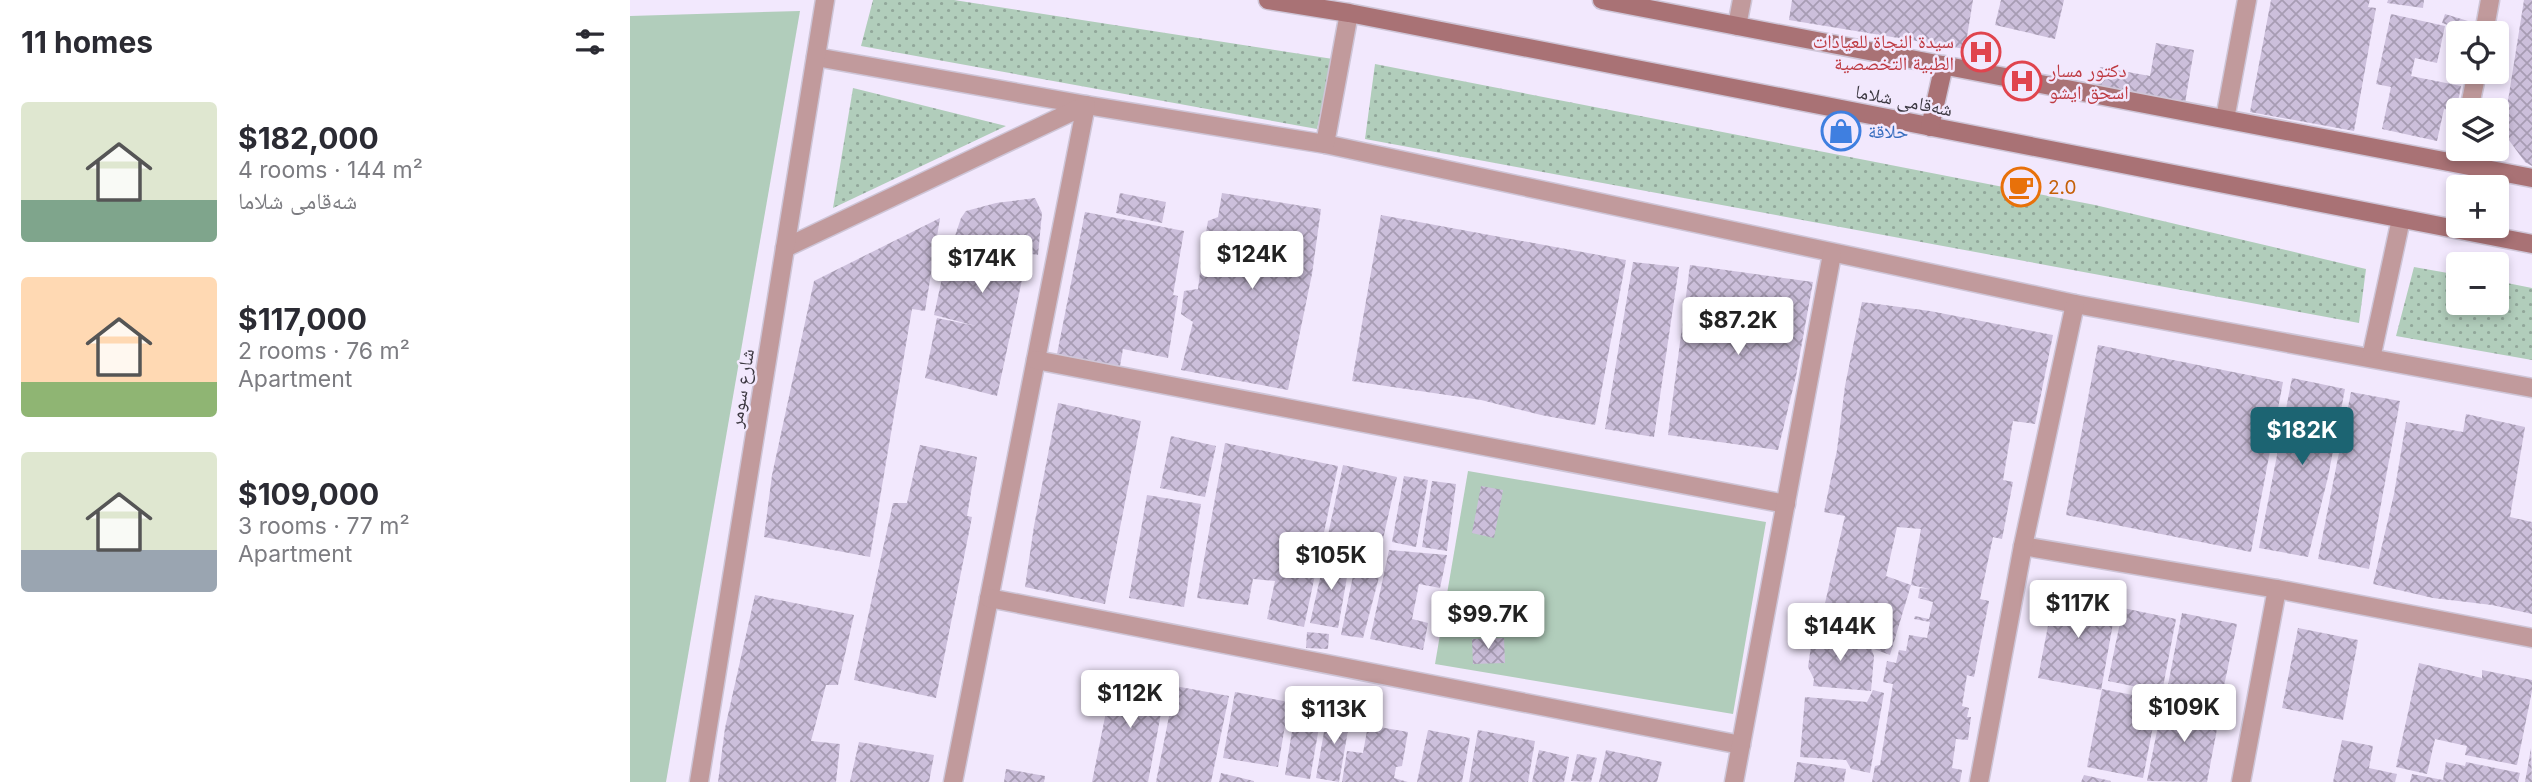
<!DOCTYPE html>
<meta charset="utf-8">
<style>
:root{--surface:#fff;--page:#f7f7f7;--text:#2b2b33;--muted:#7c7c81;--accent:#1c6472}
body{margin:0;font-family:Inter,"Noto Naskh Arabic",sans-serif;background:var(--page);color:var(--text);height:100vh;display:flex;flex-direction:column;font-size:26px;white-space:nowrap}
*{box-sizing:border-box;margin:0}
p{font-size:23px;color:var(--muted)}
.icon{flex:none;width:38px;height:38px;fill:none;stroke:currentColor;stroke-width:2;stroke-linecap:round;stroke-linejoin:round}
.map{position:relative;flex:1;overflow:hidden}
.drawer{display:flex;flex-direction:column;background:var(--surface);width:630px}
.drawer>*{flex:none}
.tools{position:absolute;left:1816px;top:21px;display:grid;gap:14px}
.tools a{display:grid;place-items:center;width:63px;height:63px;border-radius:7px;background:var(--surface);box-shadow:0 4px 10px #0003;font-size:35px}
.price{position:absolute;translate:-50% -60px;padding:0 16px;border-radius:7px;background:#fff;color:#222;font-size:23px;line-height:46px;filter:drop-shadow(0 2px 4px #0008)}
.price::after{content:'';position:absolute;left:50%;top:42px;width:21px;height:16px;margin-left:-10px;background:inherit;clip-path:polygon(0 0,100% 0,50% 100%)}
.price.on{background:var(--accent);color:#fff}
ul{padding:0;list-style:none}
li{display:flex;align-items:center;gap:21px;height:175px;padding:0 21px}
li span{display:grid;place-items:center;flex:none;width:196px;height:140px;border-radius:7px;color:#555}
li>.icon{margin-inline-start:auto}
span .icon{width:84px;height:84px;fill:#fffc;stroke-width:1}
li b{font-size:30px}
h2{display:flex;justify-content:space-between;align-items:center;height:84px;padding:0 21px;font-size:30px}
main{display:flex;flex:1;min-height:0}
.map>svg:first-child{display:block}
.park{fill:#b1cdbb}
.garden{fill:url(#garden-dots)}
.building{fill:url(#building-cross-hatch);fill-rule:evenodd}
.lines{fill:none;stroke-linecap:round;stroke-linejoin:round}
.minor-casing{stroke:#cec5d7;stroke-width:21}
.secondary-casing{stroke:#cec5d7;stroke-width:21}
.minor{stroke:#c19a9c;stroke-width:18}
.secondary{stroke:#a97275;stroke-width:18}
.labels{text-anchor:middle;stroke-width:5;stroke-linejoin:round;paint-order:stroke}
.health-label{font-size:19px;fill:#be3a42;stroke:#f2e8fd;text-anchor:end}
.street-label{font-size:19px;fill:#3c3841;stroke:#f2e8fd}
.shop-label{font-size:19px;fill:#366cbe;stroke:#f2e8fd;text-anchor:start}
.food-label{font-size:19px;fill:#c56008;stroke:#f2e8fd;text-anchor:start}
</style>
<main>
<section class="drawer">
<h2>11 homes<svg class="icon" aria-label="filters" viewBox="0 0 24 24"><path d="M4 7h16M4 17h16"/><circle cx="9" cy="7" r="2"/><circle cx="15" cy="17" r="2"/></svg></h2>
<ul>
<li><span style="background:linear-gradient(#dfe7d0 70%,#7fa58c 0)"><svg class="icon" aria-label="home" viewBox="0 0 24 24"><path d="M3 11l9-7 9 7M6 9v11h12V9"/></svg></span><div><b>$182,000</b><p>4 rooms · 144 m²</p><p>شەقامی شلاما</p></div></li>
<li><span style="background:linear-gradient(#ffd9b3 75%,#8fb573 0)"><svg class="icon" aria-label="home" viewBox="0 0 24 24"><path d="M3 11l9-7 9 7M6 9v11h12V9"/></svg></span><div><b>$117,000</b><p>2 rooms · 76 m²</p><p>Apartment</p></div></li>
<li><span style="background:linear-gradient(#dfe7d0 70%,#9aa5b1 0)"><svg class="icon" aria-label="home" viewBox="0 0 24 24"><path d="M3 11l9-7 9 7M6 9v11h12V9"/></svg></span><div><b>$109,000</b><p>3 rooms · 77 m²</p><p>Apartment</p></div></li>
</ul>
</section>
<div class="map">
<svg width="1902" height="782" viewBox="0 0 1902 782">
<defs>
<pattern id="garden-dots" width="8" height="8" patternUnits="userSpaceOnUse" patternTransform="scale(1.75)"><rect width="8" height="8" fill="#b1cdbb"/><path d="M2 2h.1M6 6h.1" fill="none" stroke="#91a79a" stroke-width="1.8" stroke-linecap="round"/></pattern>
<pattern id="building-cross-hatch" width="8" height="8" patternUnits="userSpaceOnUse" patternTransform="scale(1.75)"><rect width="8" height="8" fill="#ccbfdb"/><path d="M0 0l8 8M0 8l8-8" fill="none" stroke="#a79cb3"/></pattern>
</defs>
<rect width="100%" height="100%" fill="#f2e8fd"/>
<g class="park">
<polygon points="170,11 36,782 0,782 0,16"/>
<polygon points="838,471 1136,522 1103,714 805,664"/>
</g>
<g class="garden">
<polygon points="243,0 324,0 703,59 687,129 231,46"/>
<polygon points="745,64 1465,205 1736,269 1729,323 735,139"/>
<polygon points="223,88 376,126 203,208"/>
<polygon points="1784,267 1829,275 1829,303 1867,303 1867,281 1902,288 1902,360 1766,336"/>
</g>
<g class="building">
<polygon points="1162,0 1343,0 1335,49 1159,20"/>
<polygon points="1371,0 1434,0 1425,39 1365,25"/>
<polygon points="1641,0 1740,0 1738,7 1746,8 1724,131 1620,112"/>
<polygon points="1758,0 1794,0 1793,8 1757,3"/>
<polygon points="1894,0 1902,0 1902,166 1895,162 1873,132"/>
<polygon points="1761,14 1815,26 1807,63 1785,58 1781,76 1831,86 1826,112 1814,109 1807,141 1752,129 1761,87 1746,84"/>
<polygon points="1815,14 1838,21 1835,31 1812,23"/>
<polygon points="1526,43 1564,50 1555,103 1466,87 1470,67 1520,76"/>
<polygon points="490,193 536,202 532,223 486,213"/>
<polygon points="592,193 691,209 682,274 658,390 551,370 563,322 551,314 554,291 568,289 571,264 570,266 578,221 588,217"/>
<polygon points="405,198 412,213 408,255 382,251 380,264 395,266 367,396 295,378 307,318 346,326 304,315 317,255 373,263 331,253 325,236 331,218 336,211 366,203"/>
<polygon points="455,212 554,231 543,295 548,296 538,358 493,349 490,366 427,354"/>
<polygon points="751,215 996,260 965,425 911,415 851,400 722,381"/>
<polygon points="310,218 295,311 282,309 240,557 134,537 142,475 184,281"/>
<polygon points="1003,262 1049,267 1024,437 975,429"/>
<polygon points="1060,265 1183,282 1166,376 1148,450 1038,435"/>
<path d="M1232,302L1300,311L1423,335L1405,424L1383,421L1373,480L1383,482L1372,539L1363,537L1350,599L1359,601L1344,677L1337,675L1332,706L1339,708L1337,717H1341L1338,740L1326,739L1322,768L1332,770L1330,782H1242L1245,766L1250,765L1263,684L1253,682L1257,661L1266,663L1269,650L1276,651L1279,635L1297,638L1300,622L1284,619L1285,616L1299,619L1303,602L1288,598L1290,588L1300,589L1281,585L1260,655L1241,648L1245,626L1230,621L1226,635L1190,625L1215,516L1194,512L1207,450L1215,386ZM1267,527L1291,529L1281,585L1256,576Z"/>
<polygon points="1468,345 1653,382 1621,552 1436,515"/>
<polygon points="1662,378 1715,389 1698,477 1678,557 1629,548"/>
<polygon points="1721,392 1770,401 1739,569 1688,559"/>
<polygon points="428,403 511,421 475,604 395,587 404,526"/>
<polygon points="1836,414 1895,427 1880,517 1902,522 1902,614 1862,605 1803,598 1743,584 1764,494 1776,422 1833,432"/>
<polygon points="541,436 586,446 575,497 530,488"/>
<polygon points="595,443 708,466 674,627 637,619 645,581 623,579 618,605 567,598"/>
<polygon points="290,445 347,457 337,516 342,517 306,698 224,680 263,503 277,503"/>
<polygon points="713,465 767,477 753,539 737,536 733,553 696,544"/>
<polygon points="774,476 798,480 786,547 762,542"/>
<polygon points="802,481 826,484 817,551 792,547"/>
<polygon points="851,486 873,490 864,538 842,533"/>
<polygon points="517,495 571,504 554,607 499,598"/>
<polygon points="759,550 817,555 810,588 789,584 782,619 798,623 793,650 740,639"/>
<polygon points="695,556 720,560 708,628 680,623"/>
<polygon points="727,556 753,562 733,638 711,635"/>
<polygon points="1425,589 1487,601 1471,690 1408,678"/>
<polygon points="125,595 224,615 208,685 196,685 181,741 210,744 206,782 88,782 95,728"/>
<polygon points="1493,608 1546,619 1532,692 1478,681"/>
<polygon points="1552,613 1607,624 1590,705 1536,695"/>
<polygon points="1668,628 1728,640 1713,720 1652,708"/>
<polygon points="677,632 699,634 698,649 676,648"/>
<polygon points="1183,632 1225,637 1224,646 1241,648 1244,656 1241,691 1183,686 1184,679 1178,667"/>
<polygon points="874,638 875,663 843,664 842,639"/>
<polygon points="1789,663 1852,678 1852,670 1902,680 1902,691 1887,765 1835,755 1837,746 1805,739 1797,774 1766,767"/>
<polygon points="484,672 537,682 518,782 462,782"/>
<polygon points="545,686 599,696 581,782 526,782"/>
<polygon points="1472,689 1528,700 1513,778 1457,767"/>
<polygon points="1243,690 1254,693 1240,773 1221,769 1216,760 1170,757 1175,697 1237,702"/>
<polygon points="605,692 659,702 648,767 593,758"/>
<polygon points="1533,701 1590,713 1577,782 1517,781"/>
<polygon points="666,706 692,710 680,779 655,775"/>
<polygon points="698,709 721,713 709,782 686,778"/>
<polygon points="738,725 778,732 772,766 766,767 764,778 778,782 712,782 717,751 733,753"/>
<polygon points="798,730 840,738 832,782 787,782"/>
<polygon points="848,730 905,741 898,782 839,782"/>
<polygon points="1712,740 1743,746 1739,768 1767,774 1765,782 1703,782"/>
<polygon points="229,742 304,755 299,782 220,782"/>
<polygon points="1901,748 1902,782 1895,782 1897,771"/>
<polygon points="909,750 939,757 934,782 902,782"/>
<polygon points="976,750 1032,762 1027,782 969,782"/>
<polygon points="947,754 967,758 961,782 941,781"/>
<polygon points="1167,762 1216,769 1214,782 1164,782"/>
<polygon points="1816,762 1835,766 1836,762 1890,773 1888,782 1780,782 1782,774 1813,780"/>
<polygon points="376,769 415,776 414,782 374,782"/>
<polygon points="591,773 624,781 624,782 589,782"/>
<polygon points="1454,775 1481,781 1480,782 1451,782"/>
</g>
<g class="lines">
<defs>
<g id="minor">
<polyline points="1107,26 1112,0"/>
<polyline points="1854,33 1860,0"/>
<polyline points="186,57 456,105 695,144 1445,304 1902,388"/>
<polyline points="1839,110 1847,72"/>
<polyline points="1595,119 1617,0"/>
<polyline points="695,144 719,13"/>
<polyline points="155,248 456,105 323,782"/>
<polyline points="1741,358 1771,219"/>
<polyline points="406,360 1156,504"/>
<polyline points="1393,546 1647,589 1902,638"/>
<polyline points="359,598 1111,745"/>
<polyline points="69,782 195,0"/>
<polyline points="1104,782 1202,254"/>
<polyline points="1349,782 1393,546 1445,304"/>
<polyline points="1611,782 1647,589"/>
</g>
<g id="secondary">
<polyline points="638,0 719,13 1902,244"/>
<polyline points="972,0 1902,178"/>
<polyline points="1300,127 1314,65"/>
</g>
</defs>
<use href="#minor" class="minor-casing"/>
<use href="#secondary" class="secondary-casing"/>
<use href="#minor" class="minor"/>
<use href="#secondary" class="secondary"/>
</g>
<defs>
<symbol id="hospital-ring" viewBox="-11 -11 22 22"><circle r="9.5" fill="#f2e8fd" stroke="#e0444e" stroke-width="1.5"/><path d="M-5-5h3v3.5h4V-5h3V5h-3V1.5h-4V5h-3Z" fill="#e0444e"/></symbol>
<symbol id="shop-ring" viewBox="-11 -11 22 22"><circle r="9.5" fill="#f2e8fd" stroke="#3f7fe0" stroke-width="1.5"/><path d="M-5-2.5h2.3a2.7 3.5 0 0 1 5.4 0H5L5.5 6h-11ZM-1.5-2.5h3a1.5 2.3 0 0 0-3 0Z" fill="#3f7fe0"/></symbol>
<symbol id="cafe-ring" viewBox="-11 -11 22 22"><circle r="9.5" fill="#f2e8fd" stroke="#e8710a" stroke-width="1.5"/><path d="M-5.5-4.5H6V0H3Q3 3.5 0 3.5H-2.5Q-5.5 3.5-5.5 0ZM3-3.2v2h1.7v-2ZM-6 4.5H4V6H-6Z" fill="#e8710a"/></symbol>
</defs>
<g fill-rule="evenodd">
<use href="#hospital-ring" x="1329" y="30" width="44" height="44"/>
<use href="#hospital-ring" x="1370" y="59" width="44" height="44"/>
<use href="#shop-ring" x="1189" y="109" width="44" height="44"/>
<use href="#cafe-ring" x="1369" y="165" width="44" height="44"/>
</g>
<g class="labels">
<g class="health-label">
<text x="1324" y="48">سيدة النجاة للعيادات<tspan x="1324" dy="22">الطبية التخصصية</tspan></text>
<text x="1419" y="77" text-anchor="start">دكتور مسار<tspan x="1419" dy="22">اسحق ايشو</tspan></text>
</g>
<g class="street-label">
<text transform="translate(1274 100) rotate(11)" y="7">شەقامی شلاما</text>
<text transform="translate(111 388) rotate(-81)" y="7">شارع سومر</text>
</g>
<g class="shop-label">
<text x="1238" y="138">حلاقة</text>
</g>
<g class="food-label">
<text x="1418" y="194">2.0</text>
</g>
</g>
</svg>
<div class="tools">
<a><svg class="icon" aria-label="locate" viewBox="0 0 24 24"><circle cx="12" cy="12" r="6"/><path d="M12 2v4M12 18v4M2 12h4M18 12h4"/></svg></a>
<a><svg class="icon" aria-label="layers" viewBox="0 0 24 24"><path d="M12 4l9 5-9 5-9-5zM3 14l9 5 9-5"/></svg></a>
<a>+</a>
<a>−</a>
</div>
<b class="price" style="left:622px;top:291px">$124K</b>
<b class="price" style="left:352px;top:295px">$174K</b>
<b class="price" style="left:1108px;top:357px">$87.2K</b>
<b class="price on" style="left:1672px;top:467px">$182K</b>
<b class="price" style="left:701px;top:592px">$105K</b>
<b class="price" style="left:1448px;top:640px">$117K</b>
<b class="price" style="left:858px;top:651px">$99.7K</b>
<b class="price" style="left:1210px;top:663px">$144K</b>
<b class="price" style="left:500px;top:730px">$112K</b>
<b class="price" style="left:1554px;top:744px">$109K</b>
<b class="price" style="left:704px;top:746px">$113K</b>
</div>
</main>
